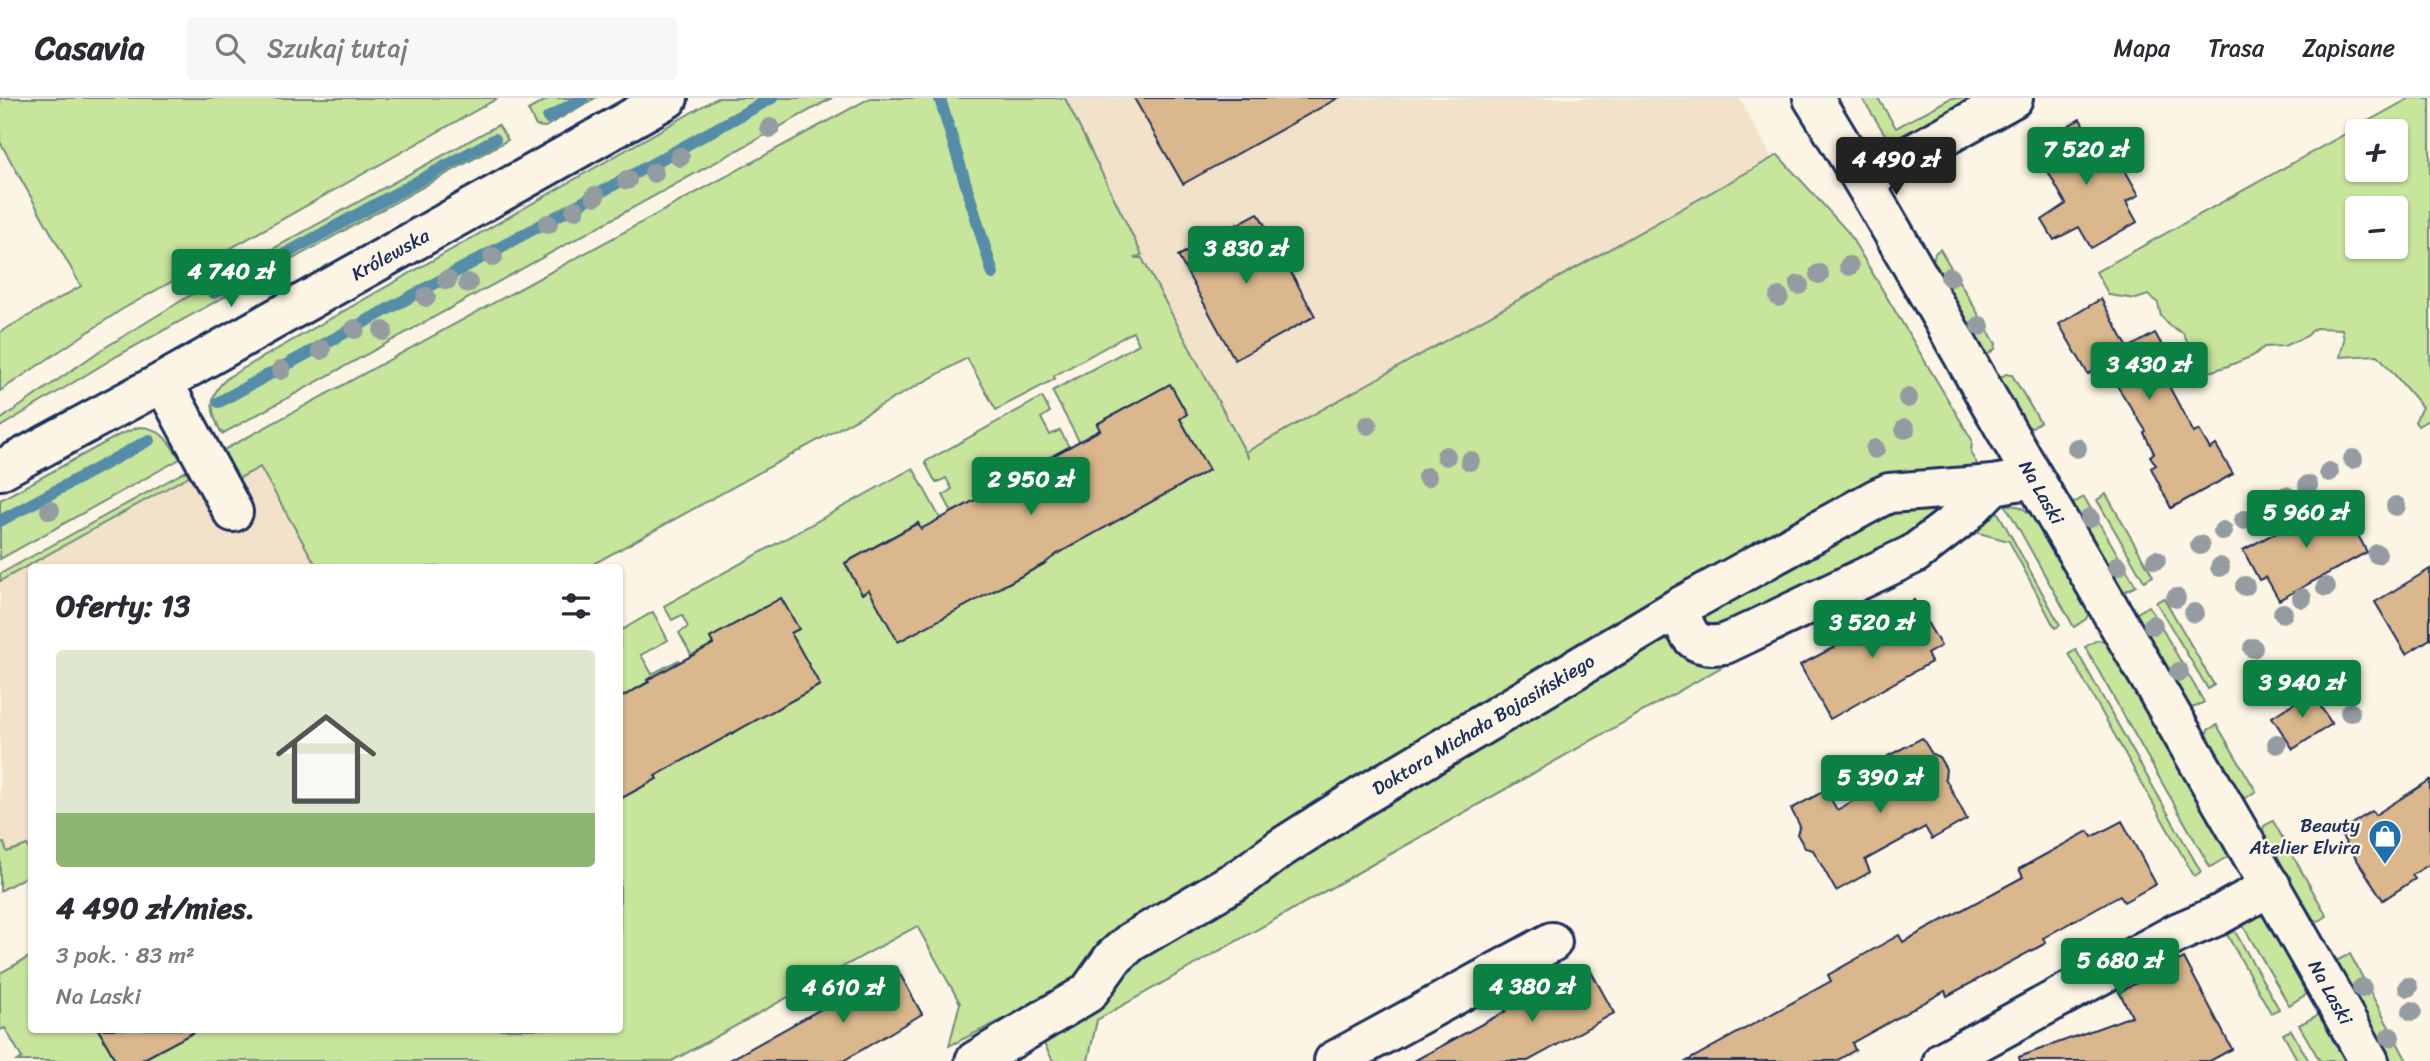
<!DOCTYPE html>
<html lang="pl">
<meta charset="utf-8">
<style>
:root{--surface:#fff;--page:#f7f7f7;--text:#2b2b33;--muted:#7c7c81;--line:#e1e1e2;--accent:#0b8043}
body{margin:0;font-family:Sriracha,sans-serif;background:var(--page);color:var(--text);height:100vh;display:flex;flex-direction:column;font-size:26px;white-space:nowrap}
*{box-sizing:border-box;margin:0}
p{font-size:23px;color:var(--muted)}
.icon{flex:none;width:38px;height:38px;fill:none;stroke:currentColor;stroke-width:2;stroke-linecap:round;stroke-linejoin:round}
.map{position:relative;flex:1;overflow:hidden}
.panel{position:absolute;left:28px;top:466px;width:595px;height:469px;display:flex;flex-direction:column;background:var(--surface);border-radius:7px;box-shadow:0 2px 5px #0004}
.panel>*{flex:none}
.fabs{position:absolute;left:2345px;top:21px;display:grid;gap:14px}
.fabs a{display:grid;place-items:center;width:63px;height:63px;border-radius:7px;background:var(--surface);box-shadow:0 2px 5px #0004;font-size:35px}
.price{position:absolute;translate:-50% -60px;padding:0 16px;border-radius:7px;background:var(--accent);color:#fff;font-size:23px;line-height:46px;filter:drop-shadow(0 2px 4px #0008)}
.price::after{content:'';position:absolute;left:50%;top:42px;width:21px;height:16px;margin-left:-10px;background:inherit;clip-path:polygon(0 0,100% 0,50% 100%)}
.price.active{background:#222;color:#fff}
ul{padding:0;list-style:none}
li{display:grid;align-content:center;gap:14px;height:371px;padding:0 28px}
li+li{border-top:2px solid var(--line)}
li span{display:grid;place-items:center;height:217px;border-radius:7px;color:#555}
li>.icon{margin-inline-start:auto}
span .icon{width:126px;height:126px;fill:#fffc;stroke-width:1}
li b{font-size:30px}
h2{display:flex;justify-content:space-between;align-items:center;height:84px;padding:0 28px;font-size:30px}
header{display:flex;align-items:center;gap:42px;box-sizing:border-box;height:98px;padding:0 35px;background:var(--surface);border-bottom:2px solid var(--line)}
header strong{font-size:33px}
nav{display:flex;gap:38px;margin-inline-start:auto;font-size:24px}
.search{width:490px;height:63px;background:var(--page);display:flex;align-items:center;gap:18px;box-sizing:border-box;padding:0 24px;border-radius:7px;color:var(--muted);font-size:26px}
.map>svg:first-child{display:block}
.built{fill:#f2e2ca}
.green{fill:#c8e59c;stroke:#728a7d;stroke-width:2;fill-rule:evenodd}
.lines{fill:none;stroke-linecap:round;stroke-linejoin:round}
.stream{stroke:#558da8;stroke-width:12}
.building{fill:#dab78c;stroke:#1b2f5e;stroke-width:2}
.minor-casing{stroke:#1b2f5e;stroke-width:44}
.major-casing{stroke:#1b2f5e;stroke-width:44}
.minor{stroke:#fcf5e5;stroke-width:38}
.major{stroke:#fcf5e5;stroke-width:38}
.tree{fill:#949ca1}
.labels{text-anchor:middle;stroke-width:5;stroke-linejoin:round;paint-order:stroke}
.street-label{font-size:19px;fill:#1b2f5e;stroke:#fcf5e5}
.poi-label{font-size:19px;fill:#1b2f5e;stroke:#fcf5e5;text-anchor:end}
</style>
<header>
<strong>Casavia</strong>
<div class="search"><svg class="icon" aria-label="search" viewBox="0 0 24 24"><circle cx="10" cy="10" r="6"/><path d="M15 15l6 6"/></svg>Szukaj tutaj</div>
<nav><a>Mapa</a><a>Trasa</a><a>Zapisane</a></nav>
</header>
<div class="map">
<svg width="2430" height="963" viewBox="0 0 2430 963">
<rect width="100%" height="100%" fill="#fcf5e5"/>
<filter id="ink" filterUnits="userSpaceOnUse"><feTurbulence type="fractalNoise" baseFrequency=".0143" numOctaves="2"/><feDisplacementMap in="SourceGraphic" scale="14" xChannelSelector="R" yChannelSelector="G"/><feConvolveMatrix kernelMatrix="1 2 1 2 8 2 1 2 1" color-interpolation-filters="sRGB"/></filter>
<g filter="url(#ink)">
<g class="built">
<polygon points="1065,0 1739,0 1772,60 1246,354 1142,157"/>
<polygon points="267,328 344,469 32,469 31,769 0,787 0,476"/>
</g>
<g class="green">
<polygon points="0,0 498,0 121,212 0,293 0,234 81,188 0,44"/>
<polygon points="550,0 595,0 545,29 536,28 528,12"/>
<path d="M717,0H832L222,336C209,312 207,296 230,278Z"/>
<polygon points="870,0 1065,0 1142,157 1134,160 1142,160 1249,361 1246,354 1778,57 1848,134 1972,342 1971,356 1981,372 1904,377 1063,892 949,948 960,905 917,828 672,963 140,963 198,931 620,931 620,701 656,681 655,678 671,669 820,587 791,535 798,530 781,500 710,540 714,548 693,560 679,535 688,529 682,517 672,522 664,508 913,370 941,422 922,433 917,425 845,465 862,496 870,491 994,491 995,493 1044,466 1043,463 1208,372 1180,320 1187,316 1170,286 1097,326 1101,334 1080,345 1052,293 1139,246 1133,234 1061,274 1054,278 1055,281 996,312 967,260 588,469 317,469 260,369 234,383 220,354"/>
<polygon points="1862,0 1878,0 1896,30 1951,0 1981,0 1893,49"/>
<path d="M2410,0H2430V321L2418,328L2415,324L2422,309L2378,257L2340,259L2344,242L2342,231L2315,230L2307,238L2284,248L2264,249L2253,258L2228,268L2206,275L2201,274L2183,235L2170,228L2161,218L2158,205L2148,197L2136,201L2109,197L2096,174ZM2357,33H2396V72H2357ZM2357,110H2396V149H2357Z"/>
<polygon points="498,27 508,42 117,258 0,329 0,322 101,252 207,187"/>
<polygon points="1940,151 1996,246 1995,251 1986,258 1933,162 1935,155"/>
<polygon points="2006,276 2012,277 2040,324 2032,329 2025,329 1998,281"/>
<polygon points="1042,299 1050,314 1041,320 1050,337 1060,332 1069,349 1036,367 1037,370 952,414 943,397 952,391 946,380 936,385 925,364"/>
<path d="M139,329C161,329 169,344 180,361L0,461V402L119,337Z"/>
<polygon points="186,373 189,378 0,483 0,476"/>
<polygon points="2106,396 2153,478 2144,483 2097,402"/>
<polygon points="2084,399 2136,488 2126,493 2120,492 2072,410 2074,405"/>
<polygon points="2005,406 2021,409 2033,418 2089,514 2086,521 2074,529"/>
<polygon points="1961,408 1941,426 1714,535 1696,519 1878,410"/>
<polygon points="1995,409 2060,527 2055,530 2009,443 1967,432"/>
<polygon points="2164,500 2214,587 2208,591 2156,504"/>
<polygon points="2149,508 2204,604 2195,609 2188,610 2135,521 2137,515"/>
<polygon points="653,514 668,542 641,557 652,576 679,562 681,564 620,600 620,533"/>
<polygon points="1669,527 1741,558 1097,922 1088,963 1053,963 1040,938 1126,859"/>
<polygon points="2097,542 2106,543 2228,752 2227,759 2210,769 2085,549"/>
<polygon points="2076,552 2201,774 2194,778 2069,556"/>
<polygon points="2217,627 2256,693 2246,700 2240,699 2206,640 2208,632"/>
<polygon points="2273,723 2327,818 2319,823 2314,822 2262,736 2264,728"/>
<polygon points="4,745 7,754 27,747 31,756 31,776 0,793 0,746"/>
<polygon points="2264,811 2310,894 2289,907 2238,819"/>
<polygon points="2229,823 2279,911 2271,915 2221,826"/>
<polygon points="2350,856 2407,963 2392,963 2336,863"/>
<polygon points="31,858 32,931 98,931 116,963 17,963 22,960 5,930 0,932 0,875"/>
<polygon points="2323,914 2350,963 2320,963 2299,927"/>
<polygon points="2291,932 2309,963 2298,963 2283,936"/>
</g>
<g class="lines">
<g class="stream">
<polyline points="940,1 993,176"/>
<polyline points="548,20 583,0"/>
<polyline points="214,195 495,41"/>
<polyline points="219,304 772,0"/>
<polyline points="0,423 149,342"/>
</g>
</g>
<g class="building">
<polygon points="1134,0 1338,0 1183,86"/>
<polygon points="2080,21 2099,55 2106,52 2117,73 2123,69 2139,97 2126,104 2137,124 2091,150 2079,129 2054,142 2042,122 2066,106 2033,47"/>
<polygon points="1258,115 1315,218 1235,262 1178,158"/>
<polygon points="2101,201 2128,250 2155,235 2177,274 2165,281 2194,335 2199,332 2210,351 2216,347 2233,376 2171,410 2151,370 2156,367 2150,358 2154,355 2144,335 2146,333 2105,269 2088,276 2059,226"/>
<polygon points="1170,286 1187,316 1180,321 1209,372 1057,456 1044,466 898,544 869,492 862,496 845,465 918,425 921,431 1037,369 1036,367 1100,332 1097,326"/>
<polygon points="2339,401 2367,454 2279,502 2266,479 2259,482 2243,452"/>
<polygon points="2430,471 2430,541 2406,556 2375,504"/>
<polygon points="781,500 799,531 791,535 820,587 655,678 657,681 620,701 620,600 649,584 647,582 713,546 710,540"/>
<polygon points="1914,502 1941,548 1927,556 1931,564 1830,621 1800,567 1875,528 1874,526"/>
<polygon points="2311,594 2332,626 2293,651 2272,619"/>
<polygon points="1922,640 1932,656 1939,659 1946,671 1945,680 1967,721 1932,741 1925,729 1865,762 1870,774 1836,793 1813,752 1805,750 1797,736 1800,728 1791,711 1826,692 1837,712 1897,678 1888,658"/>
<polygon points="2430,682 2430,766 2412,777 2415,781 2383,802 2339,734 2372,713 2375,717"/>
<polygon points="2122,723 2156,786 2124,804 2120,797 2043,840 2046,845 1947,898 1945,893 1852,945 1855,952 1836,963 1687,963 1831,883 1828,877 1899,837 1903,844 2023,779 2019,771 2088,733 2092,739"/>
<polygon points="2184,860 2232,951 2210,963 2020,963 2019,959 2132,918 2119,894"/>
<polygon points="1588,868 1614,915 1550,951 1528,963 1414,963 1506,913 1503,907 1546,890"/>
<polygon points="896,869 922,916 843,963 728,963"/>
<polygon points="98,931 200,931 140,963 116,963"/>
</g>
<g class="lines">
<defs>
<g id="minor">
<path d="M1813,0C1890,124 1959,252 2032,377C2145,572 2259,766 2369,963"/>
<polyline points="1864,83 2013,0"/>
<polyline points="163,284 233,414"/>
<path d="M1678,510C1689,538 1691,551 1725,546L1914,456L1962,419L1993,387"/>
<polyline points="975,963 1088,895 1113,860 1131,844 1245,777 1281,750 1361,699 1678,510 1878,400 1889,395 1993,387 2033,380"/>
<polyline points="1334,963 1552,844"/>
<polyline points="1943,963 2179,834 2217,818 2271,788"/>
</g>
<polyline id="major" points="0,372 163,284 668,0"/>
</defs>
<use href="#minor" class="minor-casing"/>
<use href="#major" class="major-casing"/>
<use href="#minor" class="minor"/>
<use href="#major" class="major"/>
</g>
<g class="tree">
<circle cx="770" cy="30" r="10"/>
<circle cx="680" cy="59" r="10"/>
<circle cx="654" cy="75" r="10"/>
<circle cx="627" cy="82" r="10"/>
<circle cx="595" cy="98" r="10"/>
<circle cx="575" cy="112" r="10"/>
<circle cx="548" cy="126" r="10"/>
<circle cx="493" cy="159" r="10"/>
<circle cx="1849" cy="168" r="10"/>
<circle cx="1819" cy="176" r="10"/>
<circle cx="1950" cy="179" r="10"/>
<circle cx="447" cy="182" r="10"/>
<circle cx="468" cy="185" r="10"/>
<circle cx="1799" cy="187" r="10"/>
<circle cx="426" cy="199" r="10"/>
<circle cx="1779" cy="199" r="10"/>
<circle cx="1980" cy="228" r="10"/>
<circle cx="355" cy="231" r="10"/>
<circle cx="383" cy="233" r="10"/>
<circle cx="321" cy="252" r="10"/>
<circle cx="281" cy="272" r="10"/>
<circle cx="1908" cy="300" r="10"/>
<circle cx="1368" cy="327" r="10"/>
<circle cx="1905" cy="331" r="10"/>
<circle cx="2077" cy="350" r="10"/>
<circle cx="1875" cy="351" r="10"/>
<circle cx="1446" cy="358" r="10"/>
<circle cx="2353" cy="361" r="10"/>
<circle cx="1470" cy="363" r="10"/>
<circle cx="2329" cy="374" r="10"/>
<circle cx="1427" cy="379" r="10"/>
<circle cx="2308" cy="387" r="10"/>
<circle cx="2286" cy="398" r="10"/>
<circle cx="2396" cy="408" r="10"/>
<circle cx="2266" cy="410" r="10"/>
<circle cx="50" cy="412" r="10"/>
<circle cx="2090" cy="420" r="10"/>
<circle cx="2244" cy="422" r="10"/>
<circle cx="2223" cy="433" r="10"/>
<circle cx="2200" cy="447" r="10"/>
<circle cx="2377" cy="456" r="10"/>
<circle cx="2156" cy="462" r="10"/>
<circle cx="2118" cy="468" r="10"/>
<circle cx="2220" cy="469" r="10"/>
<circle cx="2245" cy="488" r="10"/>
<circle cx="2326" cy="489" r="10"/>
<circle cx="2176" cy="500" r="10"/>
<circle cx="2302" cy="500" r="10"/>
<circle cx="2194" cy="515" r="10"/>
<circle cx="2283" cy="515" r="10"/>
<circle cx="2153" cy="527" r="10"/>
<circle cx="2253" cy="550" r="10"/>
<circle cx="2179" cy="574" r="10"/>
<circle cx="2350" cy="614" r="10"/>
<circle cx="2277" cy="646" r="10"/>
<circle cx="2408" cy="889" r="10"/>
<circle cx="2362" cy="890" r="10"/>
<circle cx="2412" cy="913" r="10"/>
<circle cx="2390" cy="939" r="10"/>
</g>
</g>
<defs>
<symbol id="shop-pin" viewBox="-11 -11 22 30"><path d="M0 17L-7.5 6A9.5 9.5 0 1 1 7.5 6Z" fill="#1f6fb2" stroke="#fcf5e5"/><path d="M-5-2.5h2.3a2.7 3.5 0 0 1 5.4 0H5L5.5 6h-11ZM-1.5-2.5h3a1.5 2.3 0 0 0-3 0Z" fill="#fff"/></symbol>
</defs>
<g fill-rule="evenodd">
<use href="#shop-pin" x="2366" y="719" width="38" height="52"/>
</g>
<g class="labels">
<g class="street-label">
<text transform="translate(390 156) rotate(-29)" y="7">Królewska</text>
<text transform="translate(2042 394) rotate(60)" y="7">Na Laski</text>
<text transform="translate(1483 626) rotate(-31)" y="7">Doktora Michała Bojasińskiego</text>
<text transform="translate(2331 894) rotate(61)" y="7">Na Laski</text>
</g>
<g class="poi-label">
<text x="2360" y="734">Beauty<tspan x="2360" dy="22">Atelier Elvira</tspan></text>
</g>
</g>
</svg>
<div class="fabs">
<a>+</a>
<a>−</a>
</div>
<b class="price" style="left:2086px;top:89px">7 520 zł</b>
<b class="price active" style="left:1896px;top:99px">4 490 zł</b>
<b class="price" style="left:1246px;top:188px">3 830 zł</b>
<b class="price" style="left:231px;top:211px">4 740 zł</b>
<b class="price" style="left:2149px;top:304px">3 430 zł</b>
<b class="price" style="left:1031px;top:419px">2 950 zł</b>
<b class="price" style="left:2306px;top:452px">5 960 zł</b>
<b class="price" style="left:1872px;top:562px">3 520 zł</b>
<b class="price" style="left:2302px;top:622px">3 940 zł</b>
<b class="price" style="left:1880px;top:717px">5 390 zł</b>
<b class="price" style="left:2120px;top:900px">5 680 zł</b>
<b class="price" style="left:1532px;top:926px">4 380 zł</b>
<b class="price" style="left:843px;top:927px">4 610 zł</b>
<section class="panel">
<h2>Oferty: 13<svg class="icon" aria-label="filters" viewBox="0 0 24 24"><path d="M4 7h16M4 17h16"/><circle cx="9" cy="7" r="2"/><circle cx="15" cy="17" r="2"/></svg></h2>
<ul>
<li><span style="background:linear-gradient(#dfe7d0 75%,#8fb573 0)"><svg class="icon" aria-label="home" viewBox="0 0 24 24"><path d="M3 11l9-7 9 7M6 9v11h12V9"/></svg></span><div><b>4 490 zł/mies.</b><p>3 pok. · 83 m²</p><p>Na Laski</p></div></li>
</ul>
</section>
</div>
